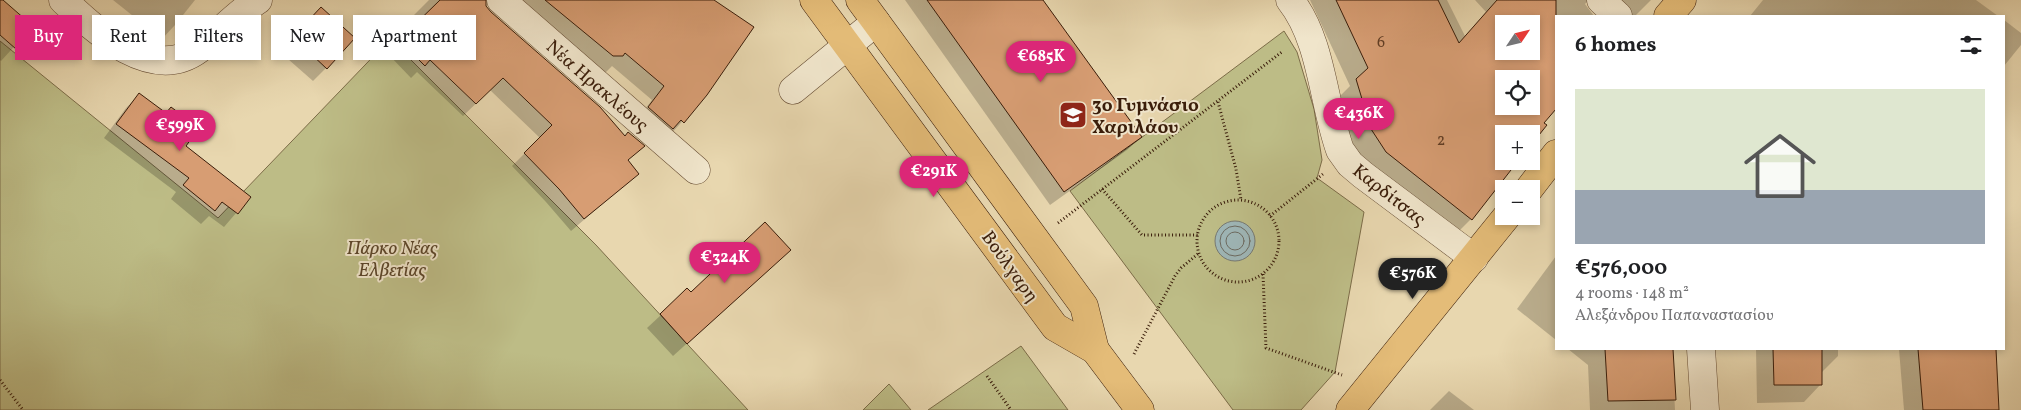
<!DOCTYPE html>
<meta charset="utf-8">
<style>
:root{--surface:#fff;--page:#f2f2f2;--text:#202124;--muted:#757577;--line:#e0e0e0;--accent:#db2777}
body{margin:0;font-family:Vollkorn,serif;background:var(--page);color:var(--text);height:100vh;display:flex;flex-direction:column;font-size:19px;white-space:nowrap}
*{box-sizing:border-box;margin:0}
p{font-size:16px;color:var(--muted)}
.icon{flex:none;width:28px;height:28px;fill:none;stroke:currentColor;stroke-width:2;stroke-linecap:round;stroke-linejoin:round}
.map{position:relative;flex:1;overflow:hidden}
.drawer{position:absolute;left:1555px;top:15px;width:450px;height:335px;display:flex;flex-direction:column;background:var(--surface);border-radius:0px;box-shadow:0 2px 8px #0003}
.drawer>*{flex:none}
.hud{position:absolute;left:15px;top:15px;width:475px;height:45px;display:flex;gap:10px}
.needle{width:32px;rotate:55deg}
.fabs{position:absolute;left:1495px;top:15px;display:grid;gap:10px}
.fabs a{display:grid;place-items:center;width:45px;height:45px;border-radius:0px;background:var(--surface);box-shadow:0 2px 8px #0003;font-size:25px}
.price{position:absolute;translate:-50% -42px;padding:0 11px;border-radius:18px;background:var(--accent);color:#fff;font-size:16px;line-height:32px;filter:drop-shadow(0 1px 2px #0008)}
.price::after{content:'';position:absolute;left:50%;top:30px;width:15px;height:11px;margin-left:-8px;background:inherit;clip-path:polygon(0 0,100% 0,50% 100%)}
.price.on{background:#222;color:#fff}
ul{padding:0;list-style:none}
li{display:grid;align-content:center;gap:10px;height:265px;padding:0 20px}
li+li{border-top:1px solid var(--line)}
li span{display:grid;place-items:center;height:155px;border-radius:0px;color:#555}
li>.icon{margin-inline-start:auto}
span .icon{width:90px;height:90px;fill:#fffc;stroke-width:1}
li b{font-size:21px}
h2{display:flex;justify-content:space-between;align-items:center;height:60px;padding:0 20px;font-size:21px}
.chip{padding:0 18px;border-radius:0px;background:var(--surface);box-shadow:0 2px 8px #0003;font-size:18px;line-height:45px}
.chip.on{background:var(--accent);color:#fff}
.map>svg:first-child{display:block}
.green{fill:#bdbc86;stroke:#7c6c48}
.water{fill:#9eb6b7;stroke:#767972}
.shadow{fill:#0003;fill-rule:evenodd}
.lines{fill:none;stroke-linecap:round;stroke-linejoin:round}
.shore{stroke:#6c6a60;stroke-width:1}
.building{fill:#d79d73;stroke:#3a1d0a;fill-rule:evenodd}
.minor-casing{stroke:#664c33;stroke-width:29}
.major-casing{stroke:#3a1d0a;stroke-width:29}
.path{stroke:#3a1d0a;stroke-width:3;stroke-dasharray:1 2.5;stroke-linecap:butt}
.minor{stroke:#f0e5cb;stroke-width:28}
.major{stroke:#e4bc78;stroke-width:28}
.labels{text-anchor:middle;stroke-width:4;stroke-linejoin:round;paint-order:stroke}
.number-label{font-size:16px;fill:#613d24}
.street-label{font-size:19px;fill:#3a1d0a;stroke:#f0e5cb}
.poi-label{font-size:19px;font-weight:bold;fill:#3a1d0a;stroke:#f0e5cb;text-anchor:start}
.park-label{font-size:19px;font-style:italic;fill:#5b4529;stroke:#f0e5cb}
</style>
<div class="map">
<svg width="2021" height="410" viewBox="0 0 2021 410">
<rect width="100%" height="100%" fill="#e8d7af"/>
<filter id="stains"><feTurbulence type="fractalNoise" baseFrequency=".004" numOctaves="4"/><feColorMatrix values="0 0 0 0 .2 0 0 0 0 .09 0 0 0 0 .02 0 0 0 .5 -.17"/></filter>
<radialGradient id="worn" r=".72"><stop offset=".6" stop-color="#630" stop-opacity="0"/><stop offset="1" stop-color="#630" stop-opacity=".3"/></radialGradient>
<g class="green">
<polygon points="1284,31 1297,52 1314,109 1322,160 1317,178 1364,212 1335,372 1301,410 1233,410 1070,191"/>
<polygon points="390,39 596,245 748,410 0,410 0,41 218,218"/>
<polygon points="1021,346 1068,410 928,410"/>
<polygon points="889,384 911,410 863,410"/>
</g>
<circle class="water" cx="1235" cy="241" r="20"/>
<g class="shadow">
<polygon points="113,0 195,0 175,25 162,39"/>
<polygon points="429,0 485,0 485,6 490,13 625,137 643,146 627,161 637,174 571,231 546,202 512,166 540,138 490,90 463,116 417,72 411,78 388,54 416,25 410,19"/>
<polygon points="516,0 712,0 706,95 670,135 636,121 652,100 612,66 605,73"/>
<polygon points="905,0 1042,0 1141,137 1127,150 1050,205"/>
<path d="M1310,0H1447L1465,36L1486,12L1475,0H1651L1635,16H1604L1587,2L1585,4L1594,16H1556V107L1531,134H1504L1471,219L1453,237L1368,170L1353,145L1338,98L1350,86ZM1504,24H1531V51H1504ZM1504,79H1531V106H1504Z"/>
<polygon points="1763,0 1976,0 1998,16 1750,16"/>
<polygon points="0,8 32,27 1,61 0,60"/>
<polygon points="2004,20 2021,33 2021,45 2004,66"/>
<polygon points="308,22 326,68 313,81 280,52"/>
<polygon points="139,95 185,146 249,198 224,227 209,216 201,224 171,199 176,192 104,138 126,108"/>
<polygon points="1556,256 1556,340 1517,309"/>
<polygon points="776,263 673,356 647,328 661,315 691,293"/>
<polygon points="1568,349 1672,349 1675,410 1590,410 1588,365"/>
<polygon points="1756,349 1838,349 1838,356 1821,373 1821,384 1804,402 1757,403"/>
<polygon points="1899,349 1994,349 1998,410 1904,410"/>
<polygon points="1449,391 1474,410 1430,410"/>
</g>
<g class="lines">
<g class="shore">
<circle cx="1235" cy="241" r="15"/>
<circle cx="1235" cy="241" r="9"/>
</g>
</g>
<g class="building">
<polygon points="0,0 3,0 34,27 16,49 0,35"/>
<polygon points="440,0 486,0 486,6 491,12 600,107 625,136 628,132 645,146 628,160 639,174 584,219 559,189 524,153 552,125 503,78 476,104 430,60 425,66 399,40"/>
<polygon points="545,0 714,0 754,27 707,95 684,123 681,120 673,129 648,107 664,86 625,53 623,56 613,56"/>
<polygon points="927,0 1043,0 1142,137 1064,192"/>
<path d="M1336,0H1438L1459,43L1497,0H1556V109L1544,123L1547,125L1531,145V134H1504V161H1518L1472,220L1386,152L1371,129L1356,79L1368,68ZM1504,24H1531V51H1504ZM1504,79H1531V106H1504Z"/>
<polygon points="321,7 355,38 327,69 293,37"/>
<polygon points="139,93 166,113 171,107 199,128 186,146 251,197 238,214 222,202 215,211 183,185 189,178 116,124"/>
<polygon points="765,222 791,250 687,344 660,314 687,288 691,292"/>
<polygon points="1605,349 1673,349 1676,400 1608,401"/>
<polygon points="1773,349 1822,349 1822,385 1774,385"/>
<polygon points="1918,349 1996,349 1999,410 1923,410"/>
</g>
<g class="lines">
<defs>
<g id="minor">
<path d="M63,0C96,31 152,84 199,49C219,34 236,14 258,0"/>
<polyline points="501,0 696,170"/>
<path d="M1290,0C1322,40 1323,103 1340,150L1350,164L1363,175L1474,258"/>
<polyline points="1601,0 1618,16"/>
<polyline points="793,90 876,22"/>
<polyline points="1701,349 1705,410"/>
</g>
<g id="major">
<polyline points="814,0 1055,327 1095,350 1140,410"/>
<polyline points="860,0 1084,306 1095,350"/>
<polyline points="1668,16 1682,0"/>
<polyline points="1529,189 1556,154"/>
<polyline points="1350,410 1507,216"/>
</g>
</defs>
<use href="#minor" class="minor-casing"/>
<use href="#major" class="major-casing"/>
<g class="path">
<polyline points="1218,102 1236,169 1241,200"/>
<polyline points="1102,189 1142,235 1198,235"/>
<circle cx="1238" cy="241" r="41"/>
<polyline points="1270,216 1323,174"/>
<polyline points="1058,223 1283,51"/>
<polyline points="1263,274 1266,348 1342,375"/>
<polyline points="1134,354 1175,276 1181,268 1199,253"/>
<polyline points="987,376 1011,410"/>
<polyline points="0,380 23,410"/>
</g>
<use href="#minor" class="minor"/>
<use href="#major" class="major"/>
</g>
<defs>
<symbol id="school-square" viewBox="-11 -11 22 22"><rect x="-9" y="-9" width="18" height="18" rx="4" fill="#8f2418" stroke="#f0e5cb"/><path d="M0-5L7-2L0 1L-7-2ZM-4 1L0 2.5L4 1V4Q0 6-4 4Z" fill="#fff"/></symbol>
</defs>
<g fill-rule="evenodd">
<use href="#school-square" x="1057" y="99" width="32" height="32"/>
</g>
<g class="labels">
<g class="number-label">
<text x="1381" y="47">6</text>
<text x="1441" y="145">2</text>
</g>
<g class="street-label">
<text transform="translate(598 85) rotate(41)" y="7">Νέα Ηρακλέους</text>
<text transform="translate(1390 194) rotate(38)" y="7">Καρδίτσας</text>
<text transform="translate(1011 266) rotate(54)" y="7">Βούλγαρη</text>
</g>
<g class="poi-label">
<text x="1092" y="111">3ο Γυμνάσιο<tspan x="1092" dy="22">Χαριλάου</tspan></text>
</g>
<g class="park-label">
<text x="392" y="254">Πάρκο Νέας<tspan x="392" dy="22">Ελβετίας</tspan></text>
</g>
</g>
<rect width="100%" height="100%" filter="url(#stains)"/>
<rect width="100%" height="100%" fill="url(#worn)"/>
</svg>
<div class="fabs">
<a><svg class="needle" viewBox="-14 -14 28 28"><path d="M0-13l5 13h-10z" fill="#e53935"/><path d="M0 13l5-13h-10z" fill="#757577"/></svg></a>
<a><svg class="icon" aria-label="locate" viewBox="0 0 24 24"><circle cx="12" cy="12" r="6"/><path d="M12 2v4M12 18v4M2 12h4M18 12h4"/></svg></a>
<a>+</a>
<a>−</a>
</div>
<b class="price" style="left:1041px;top:83px">€685K</b>
<b class="price" style="left:1359px;top:140px">€436K</b>
<b class="price" style="left:180px;top:152px">€599K</b>
<b class="price" style="left:934px;top:198px">€291K</b>
<b class="price" style="left:725px;top:284px">€324K</b>
<b class="price on" style="left:1413px;top:300px">€576K</b>
<div class="hud">
<a class="chip on">Buy</a>
<a class="chip">Rent</a>
<a class="chip">Filters</a>
<a class="chip">New</a>
<a class="chip">Apartment</a>
</div>
<section class="drawer">
<h2>6 homes<svg class="icon" aria-label="filters" viewBox="0 0 24 24"><path d="M4 7h16M4 17h16"/><circle cx="9" cy="7" r="2"/><circle cx="15" cy="17" r="2"/></svg></h2>
<ul>
<li><span style="background:linear-gradient(#dfe7d0 65%,#9aa5b1 0)"><svg class="icon" aria-label="home" viewBox="0 0 24 24"><path d="M3 11l9-7 9 7M6 9v11h12V9"/></svg></span><div><b>€576,000</b><p>4 rooms · 148 m²</p><p>Αλεξάνδρου Παπαναστασίου</p></div></li>
</ul>
</section>
</div>
